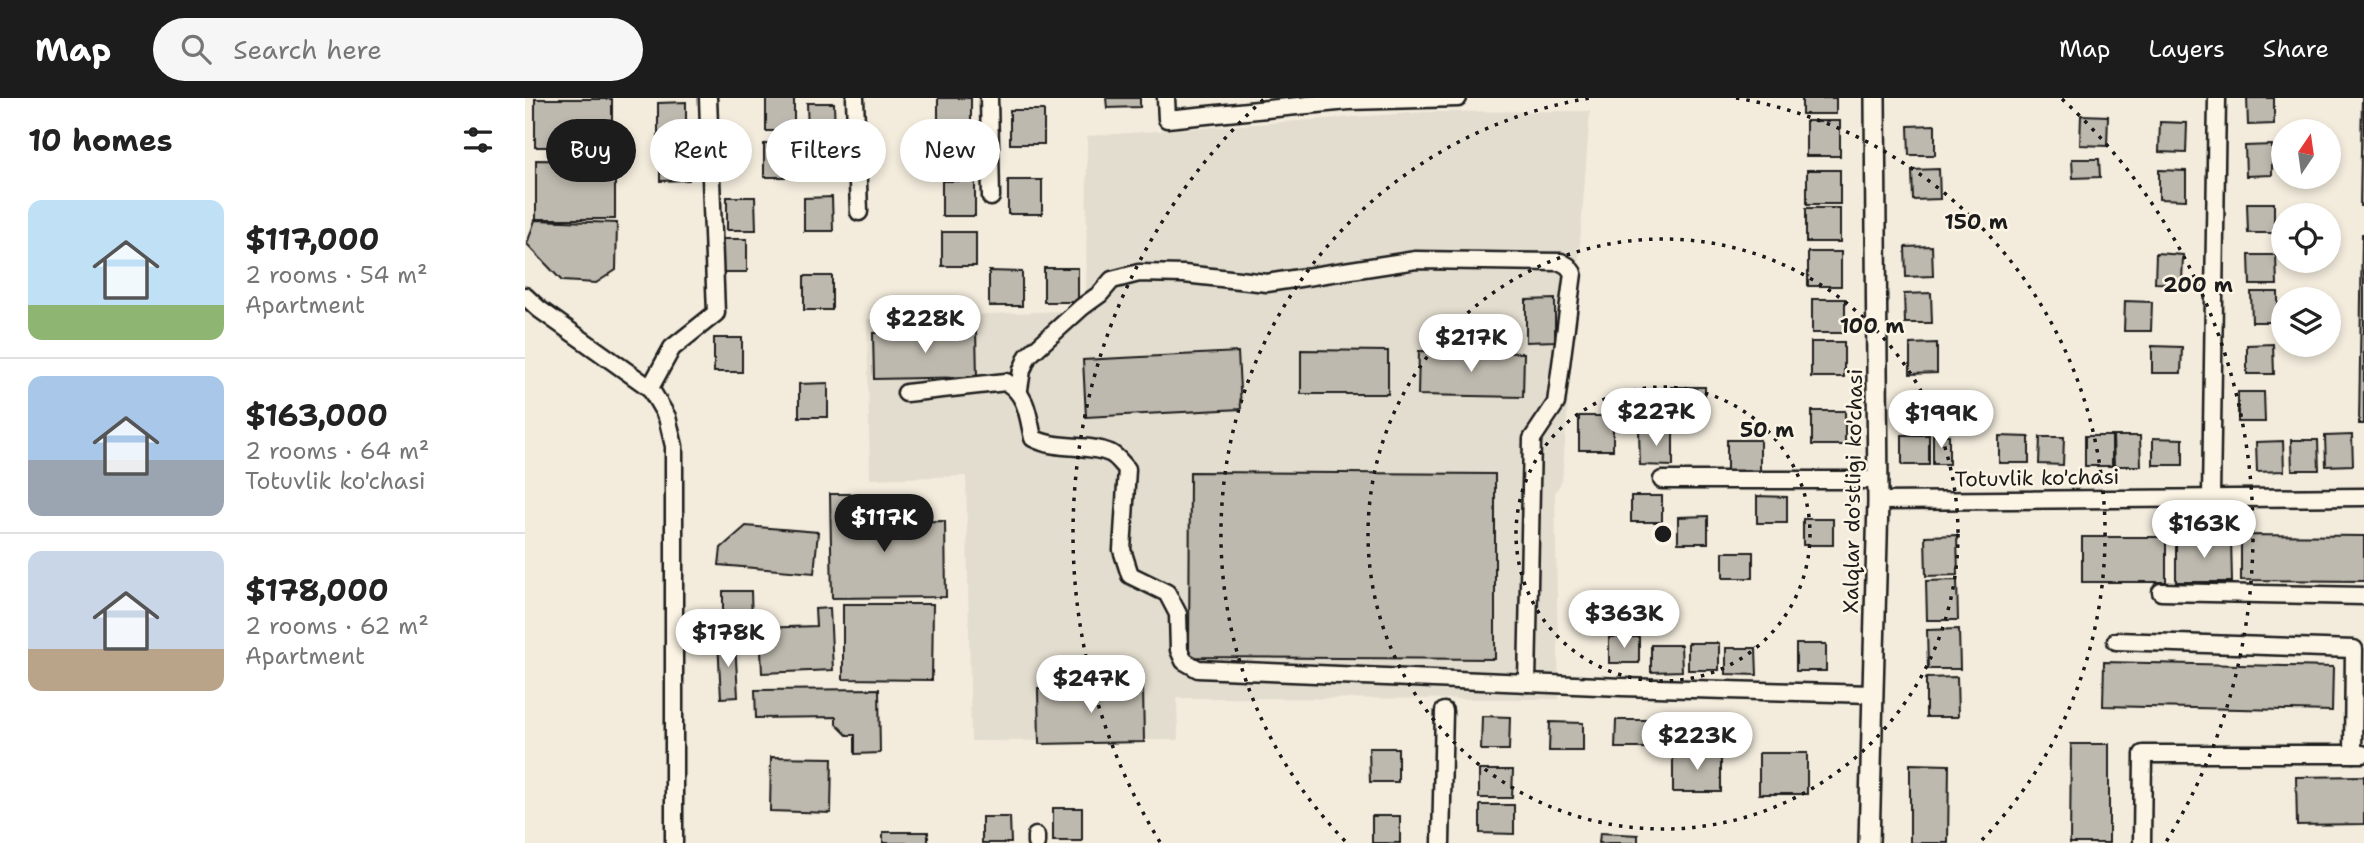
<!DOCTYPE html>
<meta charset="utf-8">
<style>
:root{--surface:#fff;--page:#f6f6f6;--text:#222;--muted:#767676;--line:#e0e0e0;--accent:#1c1c1c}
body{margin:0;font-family:"Shantell Sans",sans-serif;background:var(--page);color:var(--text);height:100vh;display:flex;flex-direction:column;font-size:26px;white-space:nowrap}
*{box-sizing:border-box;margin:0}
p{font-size:23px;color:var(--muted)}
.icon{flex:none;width:38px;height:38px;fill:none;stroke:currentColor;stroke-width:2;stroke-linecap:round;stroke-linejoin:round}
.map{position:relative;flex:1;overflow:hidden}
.sheet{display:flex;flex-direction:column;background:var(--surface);width:525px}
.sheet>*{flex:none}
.guide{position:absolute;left:21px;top:21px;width:665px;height:63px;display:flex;gap:14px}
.needle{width:46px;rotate:13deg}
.controls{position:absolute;left:1746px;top:21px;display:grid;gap:14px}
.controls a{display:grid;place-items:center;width:70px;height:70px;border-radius:50%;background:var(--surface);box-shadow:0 4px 10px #0003;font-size:35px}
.price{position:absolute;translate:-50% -60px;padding:0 16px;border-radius:24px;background:#fff;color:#222;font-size:23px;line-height:46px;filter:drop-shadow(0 2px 4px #0008)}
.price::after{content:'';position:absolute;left:50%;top:42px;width:21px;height:16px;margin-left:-10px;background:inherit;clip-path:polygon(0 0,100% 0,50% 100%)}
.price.on{background:var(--accent);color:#fff}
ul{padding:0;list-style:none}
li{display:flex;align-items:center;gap:21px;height:175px;padding:0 28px}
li+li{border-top:2px solid var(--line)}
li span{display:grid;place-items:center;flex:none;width:196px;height:140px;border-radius:14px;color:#555}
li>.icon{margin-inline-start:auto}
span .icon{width:84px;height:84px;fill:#fffc;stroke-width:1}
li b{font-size:30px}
h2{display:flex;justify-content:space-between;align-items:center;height:84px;padding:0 28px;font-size:30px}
.pill{padding:0 24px;border-radius:32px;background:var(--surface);box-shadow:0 4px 10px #0003;font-size:24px;line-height:63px}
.pill.on{background:var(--accent);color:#fff}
header{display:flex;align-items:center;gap:42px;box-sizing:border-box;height:98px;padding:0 35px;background:var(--accent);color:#fff}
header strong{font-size:33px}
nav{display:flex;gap:38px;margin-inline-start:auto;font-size:24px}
.search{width:490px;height:63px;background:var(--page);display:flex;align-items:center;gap:18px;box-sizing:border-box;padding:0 24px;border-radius:38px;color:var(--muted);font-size:26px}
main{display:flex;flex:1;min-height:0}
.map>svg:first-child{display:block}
.built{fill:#e3ddcf}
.building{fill:#beb9ae;stroke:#1c1c1c;stroke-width:2}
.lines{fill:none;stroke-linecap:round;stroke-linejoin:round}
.minor-casing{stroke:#1c1c1c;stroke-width:21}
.tertiary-casing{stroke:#1c1c1c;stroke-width:24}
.minor{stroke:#fcf5e5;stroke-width:16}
.tertiary{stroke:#fcf5e5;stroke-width:19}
.ring{fill:none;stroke:#1c1c1c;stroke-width:3.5;stroke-dasharray:3.5 7}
.labels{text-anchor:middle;stroke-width:5;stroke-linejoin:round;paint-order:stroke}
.street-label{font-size:21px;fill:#1c1c1c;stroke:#fcf5e5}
.centre{fill:#1c1c1c;stroke:#fcf5e5;stroke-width:3.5}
.ring-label{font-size:21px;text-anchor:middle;font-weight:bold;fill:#1c1c1c;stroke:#fcf5e5;stroke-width:5;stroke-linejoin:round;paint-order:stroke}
</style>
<header>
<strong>Map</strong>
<div class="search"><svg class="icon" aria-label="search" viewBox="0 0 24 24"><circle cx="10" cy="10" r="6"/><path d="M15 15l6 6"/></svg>Search here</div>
<nav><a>Map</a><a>Layers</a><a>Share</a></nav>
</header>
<main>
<section class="sheet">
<h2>10 homes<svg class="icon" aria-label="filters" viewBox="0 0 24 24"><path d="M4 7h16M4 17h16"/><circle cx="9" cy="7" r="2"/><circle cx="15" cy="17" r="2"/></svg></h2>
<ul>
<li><span style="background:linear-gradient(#bfe0f5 75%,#8fb573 0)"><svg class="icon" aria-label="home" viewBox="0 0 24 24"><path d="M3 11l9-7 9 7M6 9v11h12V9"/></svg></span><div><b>$117,000</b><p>2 rooms · 54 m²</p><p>Apartment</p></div></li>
<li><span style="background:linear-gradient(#a9c7e8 60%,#9aa5b1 0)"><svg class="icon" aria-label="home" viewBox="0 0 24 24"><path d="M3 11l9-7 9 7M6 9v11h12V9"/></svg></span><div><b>$163,000</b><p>2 rooms · 64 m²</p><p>Totuvlik ko'chasi</p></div></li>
<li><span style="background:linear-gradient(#c9d6e8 70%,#b9a48a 0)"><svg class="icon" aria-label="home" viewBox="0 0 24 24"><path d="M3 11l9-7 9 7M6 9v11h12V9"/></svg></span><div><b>$178,000</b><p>2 rooms · 62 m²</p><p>Apartment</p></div></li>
</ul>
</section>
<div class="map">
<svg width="1839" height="745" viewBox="0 0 1839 745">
<rect width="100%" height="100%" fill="#f3ecdd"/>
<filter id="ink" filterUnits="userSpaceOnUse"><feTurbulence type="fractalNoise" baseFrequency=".0143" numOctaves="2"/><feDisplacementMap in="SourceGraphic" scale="14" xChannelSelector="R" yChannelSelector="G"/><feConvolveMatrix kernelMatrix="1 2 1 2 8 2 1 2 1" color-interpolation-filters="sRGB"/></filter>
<g filter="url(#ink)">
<polygon class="built" points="1065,13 1037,383 1030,395 1034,601 652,600 653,642 446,643 441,378 345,381 342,221 561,212 562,38 900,14"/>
<g class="building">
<rect x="241" y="0" width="28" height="33"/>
<rect x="413" y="0" width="33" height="27"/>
<polygon points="581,0 615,0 615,9 582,10"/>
<rect x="1277" y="0" width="34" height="16"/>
<polygon points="1722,0 1749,0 1749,26 1723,27"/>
<polygon points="1837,0 1839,0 1839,108 1835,108"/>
<rect x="10" y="1" width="77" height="48"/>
<polygon points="161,4 161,38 133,38 133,5"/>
<polygon points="282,5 309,5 311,66 284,67"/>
<rect x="485" y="12" width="34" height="34"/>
<polygon points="1556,17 1583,18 1582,48 1555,47"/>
<rect x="1281" y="23" width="34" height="35"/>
<polygon points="1635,24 1662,25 1661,55 1634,54"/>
<polygon points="1410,27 1410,57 1384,57 1383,28"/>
<rect x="417" y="30" width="33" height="35"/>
<polygon points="267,45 268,79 239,79 239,46"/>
<polygon points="1747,47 1747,77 1721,78 1720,48"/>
<polygon points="135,49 163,49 164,82 135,83"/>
<polygon points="1547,61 1574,61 1575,79 1548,80"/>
<polygon points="11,62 90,63 90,121 11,121"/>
<polygon points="1414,71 1415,101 1388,102 1387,72"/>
<rect x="1282" y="72" width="33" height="34"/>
<polygon points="1634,72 1661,73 1661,102 1634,101"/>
<rect x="483" y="82" width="34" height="34"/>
<rect x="417" y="83" width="33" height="35"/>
<polygon points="202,99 230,99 231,132 202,132"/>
<polygon points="307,99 308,133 279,133 279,100"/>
<polygon points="1722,105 1749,105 1749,135 1723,135"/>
<rect x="1281" y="110" width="34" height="34"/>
<polygon points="10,122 92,125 91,172 71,185 37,183 2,146"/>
<rect x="417" y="134" width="34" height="34"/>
<polygon points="1837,136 1839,136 1839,326 1834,326"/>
<rect x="194" y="141" width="28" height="33"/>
<polygon points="1407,148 1408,178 1381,179 1380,149"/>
<rect x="1283" y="154" width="33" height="34"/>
<polygon points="1631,155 1658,157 1657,186 1630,185"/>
<polygon points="1724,157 1751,157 1752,187 1725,187"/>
<rect x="519" y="170" width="34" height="34"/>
<polygon points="464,173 497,174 497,208 464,208"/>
<rect x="279" y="178" width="28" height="34"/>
<polygon points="1726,194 1753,194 1753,224 1727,224"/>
<polygon points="1406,195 1407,225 1380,225 1379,196"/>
<polygon points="1030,201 1030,243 1001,244 1001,202"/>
<rect x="1287" y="201" width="33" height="34"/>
<polygon points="1600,203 1627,204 1626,233 1599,233"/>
<polygon points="451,233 452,279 349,281 348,235"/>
<rect x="189" y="240" width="28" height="34"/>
<rect x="1286" y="244" width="33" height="35"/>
<polygon points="1412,245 1412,275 1385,276 1385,246"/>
<polygon points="1748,246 1749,276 1722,276 1722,247"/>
<polygon points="1627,248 1657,249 1656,275 1627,275"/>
<polygon points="776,252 863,253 863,296 776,296"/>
<polygon points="894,253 999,255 998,299 893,297"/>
<polygon points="713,254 716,311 561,319 558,262"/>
<polygon points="303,285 303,319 274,319 274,286"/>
<polygon points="1146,289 1180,289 1180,323 1146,324"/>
<polygon points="1713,294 1739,294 1740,324 1713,324"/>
<rect x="1287" y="313" width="33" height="34"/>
<rect x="1054" y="318" width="34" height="34"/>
<polygon points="1114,333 1148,333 1148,368 1115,367"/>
<rect x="1377" y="337" width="27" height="30"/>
<rect x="1408" y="337" width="16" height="29"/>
<polygon points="1827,337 1828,367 1801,368 1800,338"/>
<polygon points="1474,338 1504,339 1504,365 1474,365"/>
<rect x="1560" y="338" width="27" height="30"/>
<polygon points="1588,338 1615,338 1616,368 1589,368"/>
<polygon points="1515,339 1539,339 1538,367 1514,366"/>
<polygon points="1628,340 1658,341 1658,367 1628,367"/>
<rect x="1202" y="342" width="33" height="34"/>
<polygon points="1766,342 1793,342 1794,372 1767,372"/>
<polygon points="1758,343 1759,373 1732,374 1731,344"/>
<polygon points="665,374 970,376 970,561 664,559"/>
<polygon points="305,396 346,396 346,424 420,423 421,499 307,500"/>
<rect x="1106" y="398" width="31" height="26"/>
<polygon points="1232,398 1262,399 1262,425 1232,425"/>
<polygon points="1183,418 1183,445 1153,445 1153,419"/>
<rect x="1278" y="421" width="30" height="26"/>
<polygon points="221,428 293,434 289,475 194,467 196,450"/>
<polygon points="1432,437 1433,477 1401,478 1400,438"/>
<polygon points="1716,437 1839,438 1839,483 1716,482"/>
<rect x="1557" y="439" width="84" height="45"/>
<polygon points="1651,439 1706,439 1707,484 1651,484"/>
<rect x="1198" y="454" width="30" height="26"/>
<polygon points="1432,482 1433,522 1402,522 1401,483"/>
<polygon points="198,493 226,493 227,526 198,526"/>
<polygon points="318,506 408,506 407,582 318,581"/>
<polygon points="305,510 308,572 237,575 235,530 291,528 290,511"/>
<polygon points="1434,531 1435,571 1403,571 1402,532"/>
<rect x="1084" y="539" width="30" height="26"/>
<polygon points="210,542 213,599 196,600 193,543"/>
<rect x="1163" y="545" width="31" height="27"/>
<rect x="1271" y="546" width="30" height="27"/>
<polygon points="1126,547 1156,547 1157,573 1126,574"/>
<polygon points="1201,550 1231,550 1232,577 1201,576"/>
<polygon points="1579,564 1808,569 1807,613 1578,608"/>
<polygon points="1432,579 1433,619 1401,619 1401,580"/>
<polygon points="618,589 619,644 514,646 513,590"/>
<polygon points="354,591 355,655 330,656 330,637 322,637 311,626 311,619 231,620 230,592"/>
<polygon points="957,618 985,619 984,652 956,652"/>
<polygon points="1091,622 1124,622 1124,650 1090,650"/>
<polygon points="1025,624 1058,625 1058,653 1024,653"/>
<polygon points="1546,646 1584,646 1584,745 1545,745"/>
<polygon points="844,650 873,650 873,684 845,684"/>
<rect x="1148" y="654" width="48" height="40"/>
<rect x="1234" y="655" width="48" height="41"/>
<polygon points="246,659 307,660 306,715 245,713"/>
<polygon points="1385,666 1424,667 1423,745 1385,745"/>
<polygon points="954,672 988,672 987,700 954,700"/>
<polygon points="1839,678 1839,726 1772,727 1771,679"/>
<polygon points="955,707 989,707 989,736 955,735"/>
<rect x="528" y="710" width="29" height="33"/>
<rect x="847" y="718" width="28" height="27"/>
<polygon points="457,719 485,719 486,745 457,745"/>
<rect x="358" y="734" width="45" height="11"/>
<polygon points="1075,735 1113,737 1113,745 1074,745"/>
</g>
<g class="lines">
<defs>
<g id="minor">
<polyline points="330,0 334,114"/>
<polyline points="464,0 466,99"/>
<polyline points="641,0 642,21 823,3 933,0"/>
<polyline points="0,198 14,211 125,290 142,319 149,348 149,745"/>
<polyline points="125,290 147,250 191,215 183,0"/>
<polyline points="494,291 497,272 503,258 557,209 575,196 587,182 614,175 659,176 742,185 891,162 1036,164 1043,168 1048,175 1031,305 1007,341 1002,585"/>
<path d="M381,295L481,284C502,296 503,318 508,340C532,353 561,345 585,355C592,358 597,366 602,371L597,452L605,477L642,495L653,516L654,552L659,563L673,571L1097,589L1347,596"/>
<polyline points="1137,382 1353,382"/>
<polyline points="1686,399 1692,0"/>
<polyline points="1353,403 1839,399"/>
<polyline points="1636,494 1839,498"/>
<polyline points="1591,543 1829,551 1828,656"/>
<polyline points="511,738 511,745"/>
<polyline points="916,745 919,613"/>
<polyline points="1617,745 1618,656 1837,656"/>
</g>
<polyline id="tertiary" points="1344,745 1353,403 1350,0"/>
</defs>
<use href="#minor" class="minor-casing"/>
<use href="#tertiary" class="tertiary-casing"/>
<use href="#minor" class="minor"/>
<use href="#tertiary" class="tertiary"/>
</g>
</g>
<g class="ring">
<circle cx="1138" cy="436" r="147"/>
<circle cx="1138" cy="436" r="295"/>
<path d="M820 743A442 442 0 0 1 1065 0M1211 0A442 442 0 0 1 1456 743"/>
<path d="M635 744A590 590 0 0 1 739 1M1537 1A590 590 0 0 1 1641 744"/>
</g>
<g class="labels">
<g class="street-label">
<text transform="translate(1512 380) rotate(-1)" y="7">Totuvlik ko'chasi</text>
<text transform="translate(1328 393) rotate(-89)" y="7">Xalqlar do'stligi ko'chasi</text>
</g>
</g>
<circle cx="1138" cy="436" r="10" class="centre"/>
<g class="ring-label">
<text x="1451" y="131">150 m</text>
<text x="1673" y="194">200 m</text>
<text x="1347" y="235">100 m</text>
<text x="1242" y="339">50 m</text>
</g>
</svg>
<div class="controls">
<a><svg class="needle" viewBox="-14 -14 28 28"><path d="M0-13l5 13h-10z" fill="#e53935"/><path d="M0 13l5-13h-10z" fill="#767676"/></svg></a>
<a><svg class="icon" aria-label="locate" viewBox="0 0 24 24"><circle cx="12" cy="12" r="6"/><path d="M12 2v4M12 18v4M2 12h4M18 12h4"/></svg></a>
<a><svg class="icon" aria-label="layers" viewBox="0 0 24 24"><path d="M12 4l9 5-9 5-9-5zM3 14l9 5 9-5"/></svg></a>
</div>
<b class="price" style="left:400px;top:257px">$228K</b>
<b class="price" style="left:946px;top:276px">$217K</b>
<b class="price" style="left:1131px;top:350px">$227K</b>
<b class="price" style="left:1416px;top:352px">$199K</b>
<b class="price on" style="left:359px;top:456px">$117K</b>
<b class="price" style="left:1679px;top:462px">$163K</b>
<b class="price" style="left:1099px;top:552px">$363K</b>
<b class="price" style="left:203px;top:571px">$178K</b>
<b class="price" style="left:566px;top:617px">$247K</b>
<b class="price" style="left:1172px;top:674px">$223K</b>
<div class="guide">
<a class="pill on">Buy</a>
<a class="pill">Rent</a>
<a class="pill">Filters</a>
<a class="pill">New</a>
</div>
</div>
</main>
